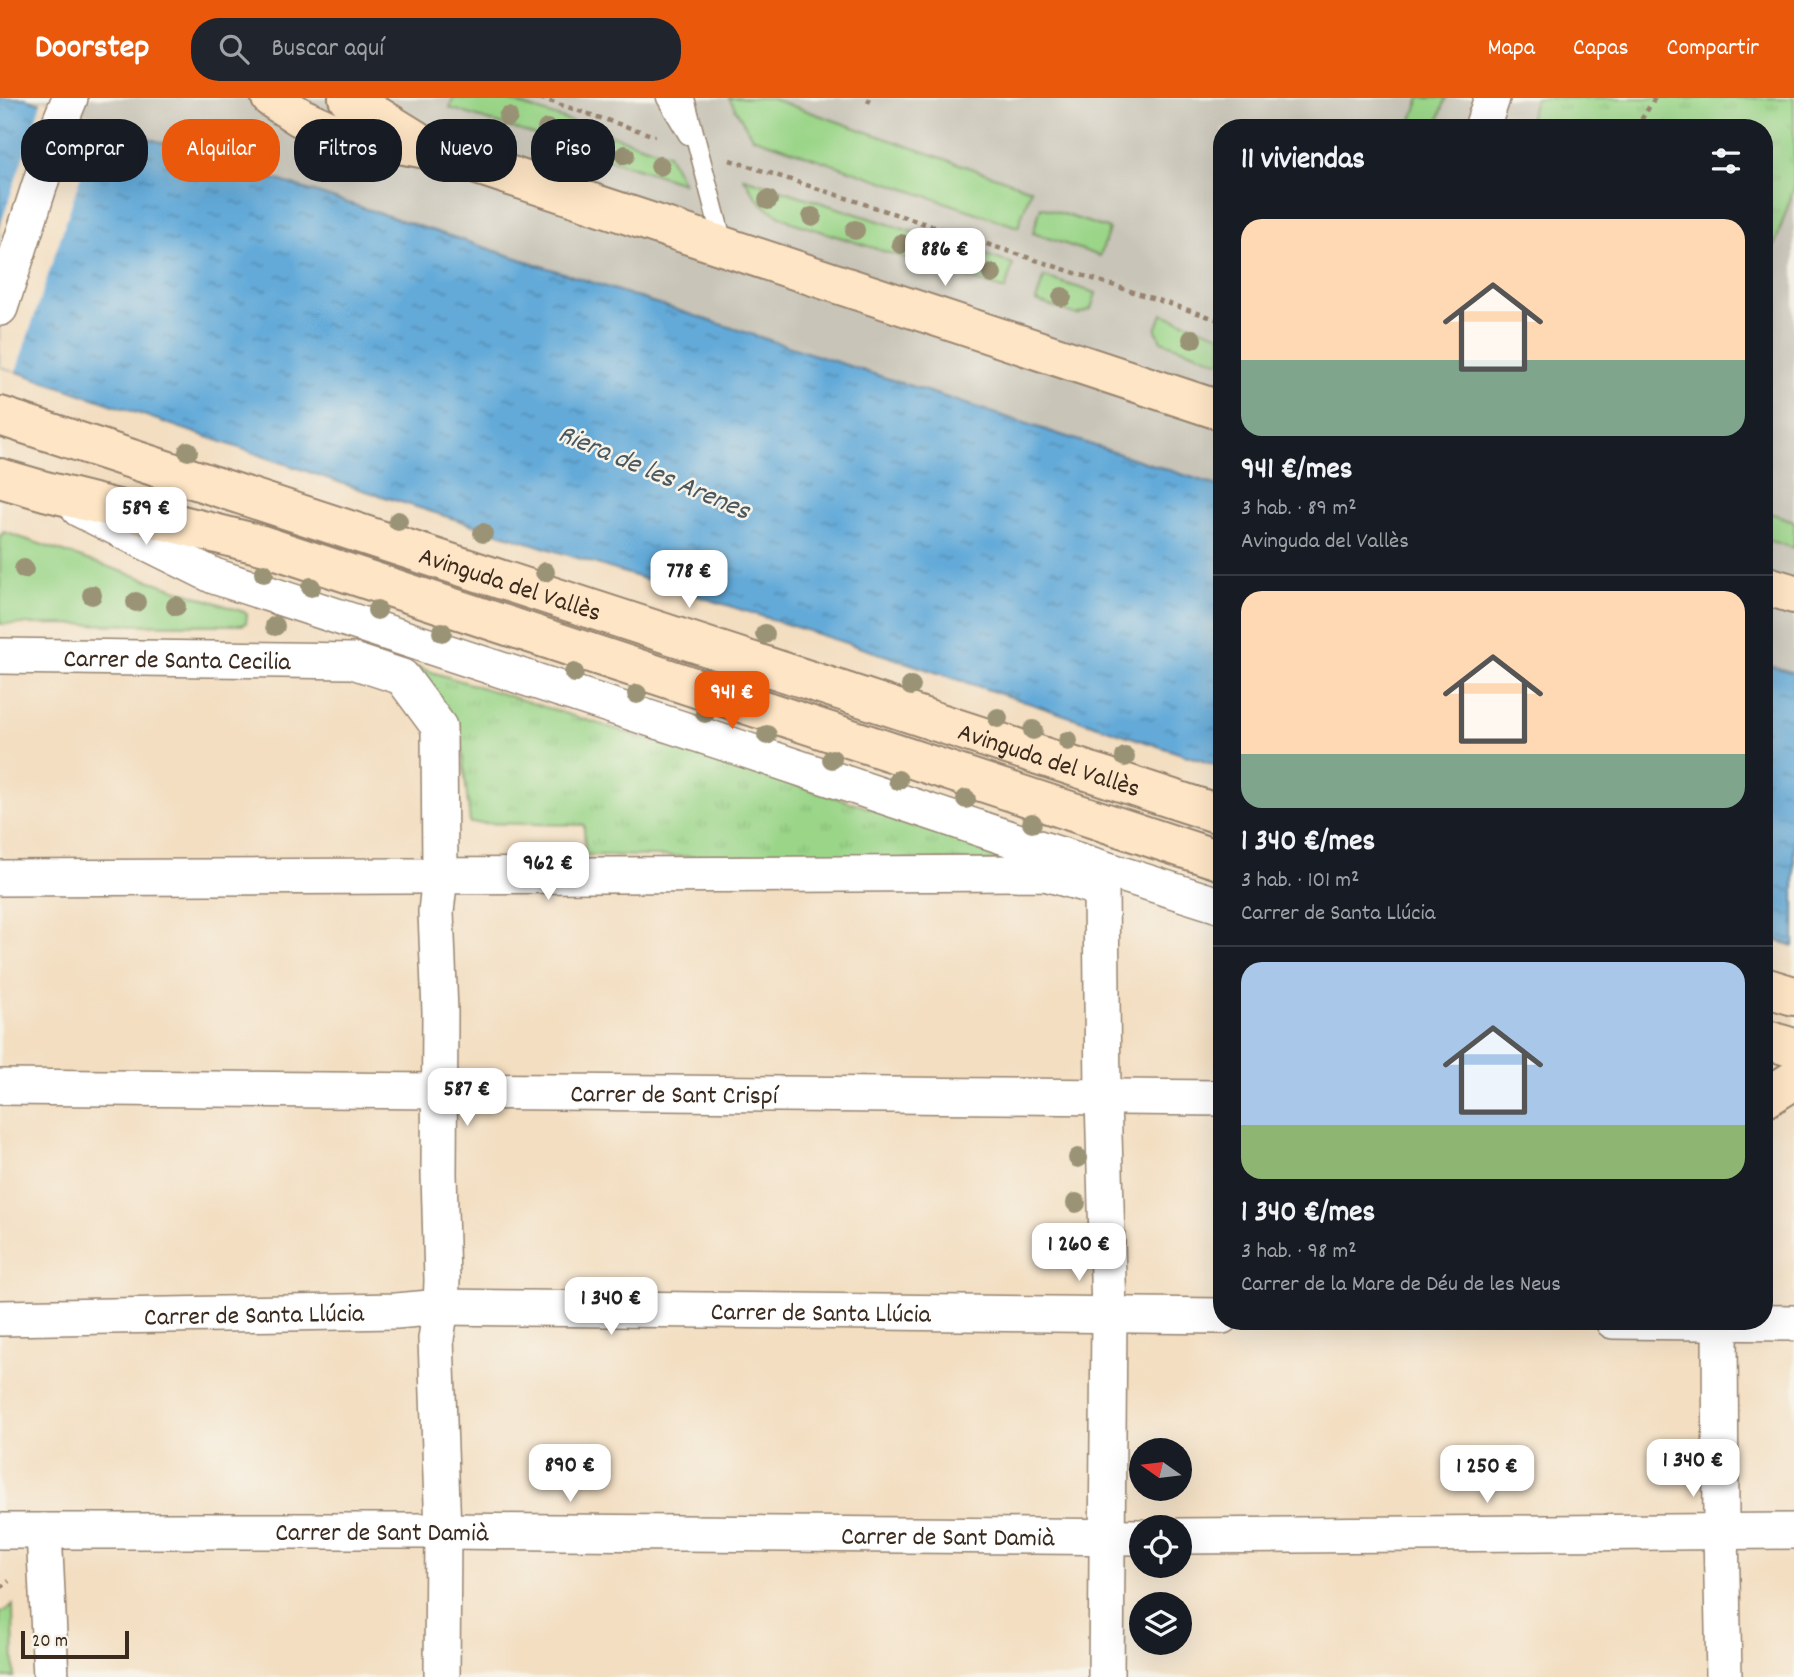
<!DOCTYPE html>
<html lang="es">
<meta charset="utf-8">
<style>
:root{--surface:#171b24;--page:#20242c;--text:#f1f3f6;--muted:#9ea1a6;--line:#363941;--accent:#ea580c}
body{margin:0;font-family:Dekko,sans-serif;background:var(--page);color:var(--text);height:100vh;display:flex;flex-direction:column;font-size:26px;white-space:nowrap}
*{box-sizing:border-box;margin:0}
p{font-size:23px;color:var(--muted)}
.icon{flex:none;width:38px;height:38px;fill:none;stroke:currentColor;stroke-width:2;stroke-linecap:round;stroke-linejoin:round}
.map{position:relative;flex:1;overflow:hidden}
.drawer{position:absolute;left:1213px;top:21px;width:560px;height:1211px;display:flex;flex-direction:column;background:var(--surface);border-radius:28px;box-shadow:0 7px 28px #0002}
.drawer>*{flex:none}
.hud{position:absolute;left:21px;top:21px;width:665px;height:63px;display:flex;gap:14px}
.needle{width:46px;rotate:284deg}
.buttons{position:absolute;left:1129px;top:1340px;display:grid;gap:14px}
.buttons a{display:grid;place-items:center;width:63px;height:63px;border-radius:50%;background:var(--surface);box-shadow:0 7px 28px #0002;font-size:35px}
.scale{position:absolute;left:21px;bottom:18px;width:108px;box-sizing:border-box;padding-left:7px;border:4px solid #3b2a1e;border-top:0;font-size:19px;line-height:24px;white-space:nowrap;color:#3b2a1e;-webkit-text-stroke:5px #f7f3e8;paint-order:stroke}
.price{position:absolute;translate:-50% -60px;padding:0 16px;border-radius:14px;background:#fff;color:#222;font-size:23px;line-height:46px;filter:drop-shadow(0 2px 4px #0008)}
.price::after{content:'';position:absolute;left:50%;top:42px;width:21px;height:16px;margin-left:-10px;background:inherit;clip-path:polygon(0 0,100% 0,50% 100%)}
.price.selected{background:var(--accent);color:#fff}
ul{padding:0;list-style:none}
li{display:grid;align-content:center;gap:14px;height:371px;padding:0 28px}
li+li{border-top:2px solid var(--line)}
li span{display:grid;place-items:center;height:217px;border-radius:21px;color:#555}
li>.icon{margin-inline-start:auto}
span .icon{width:126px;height:126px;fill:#fffc;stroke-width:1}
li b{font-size:30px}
h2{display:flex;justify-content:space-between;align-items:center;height:84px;padding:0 28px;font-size:30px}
.pill{padding:0 24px;border-radius:28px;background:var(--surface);box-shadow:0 7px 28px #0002;font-size:24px;line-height:63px}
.pill.selected{background:var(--accent);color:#fff}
header{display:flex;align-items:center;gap:42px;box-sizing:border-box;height:98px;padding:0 35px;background:var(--accent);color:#fff}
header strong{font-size:33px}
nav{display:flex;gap:38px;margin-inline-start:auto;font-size:24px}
.search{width:490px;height:63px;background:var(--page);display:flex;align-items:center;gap:18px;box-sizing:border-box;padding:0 24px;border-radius:28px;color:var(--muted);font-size:26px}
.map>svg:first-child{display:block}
.industrial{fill:#c8c4b8}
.grass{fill:#9ad588;stroke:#6a8053;stroke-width:2}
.park{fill:url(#park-tufts);stroke:#6a8053;stroke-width:2}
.water{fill:url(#water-ripples);stroke:#4f6a7c;stroke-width:2}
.pier{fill:#f3dec1}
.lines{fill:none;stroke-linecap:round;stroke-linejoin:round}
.service-casing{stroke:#978470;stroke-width:21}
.minor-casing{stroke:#978470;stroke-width:38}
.secondary-casing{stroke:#978470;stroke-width:42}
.path{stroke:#978470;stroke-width:4.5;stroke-dasharray:5 5;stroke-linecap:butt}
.service{stroke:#fff;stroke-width:18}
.minor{stroke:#fff;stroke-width:35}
.secondary{stroke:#fee5c5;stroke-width:38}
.tree{fill:#9b9376}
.labels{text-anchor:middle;stroke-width:5;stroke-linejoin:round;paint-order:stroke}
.street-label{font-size:26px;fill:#3b2a1e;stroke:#f7f3e8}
.water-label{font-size:28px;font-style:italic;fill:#49575f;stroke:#f7f3e8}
</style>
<header>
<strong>Doorstep</strong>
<div class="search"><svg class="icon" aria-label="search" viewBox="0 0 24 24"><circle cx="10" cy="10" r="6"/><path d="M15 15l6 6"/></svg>Buscar aquí</div>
<nav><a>Mapa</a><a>Capas</a><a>Compartir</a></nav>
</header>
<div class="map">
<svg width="1794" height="1579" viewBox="0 0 1794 1579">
<defs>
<pattern id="park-tufts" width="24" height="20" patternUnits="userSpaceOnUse" patternTransform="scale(1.75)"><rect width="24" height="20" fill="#9ad588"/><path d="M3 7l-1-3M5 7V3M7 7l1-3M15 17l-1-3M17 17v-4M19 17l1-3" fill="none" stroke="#86b775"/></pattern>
<pattern id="water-ripples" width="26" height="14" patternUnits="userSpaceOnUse" patternTransform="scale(1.75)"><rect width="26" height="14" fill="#63aad9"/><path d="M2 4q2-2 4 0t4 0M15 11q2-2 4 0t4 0" fill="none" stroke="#538baf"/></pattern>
</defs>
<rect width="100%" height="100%" fill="#f7f3e8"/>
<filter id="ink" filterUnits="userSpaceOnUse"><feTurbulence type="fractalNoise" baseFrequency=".0143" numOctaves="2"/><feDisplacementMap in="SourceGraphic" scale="14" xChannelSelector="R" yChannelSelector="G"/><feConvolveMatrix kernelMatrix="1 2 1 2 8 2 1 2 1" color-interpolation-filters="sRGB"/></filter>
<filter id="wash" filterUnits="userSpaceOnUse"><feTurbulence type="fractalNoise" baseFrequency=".00686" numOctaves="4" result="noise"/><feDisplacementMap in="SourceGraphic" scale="28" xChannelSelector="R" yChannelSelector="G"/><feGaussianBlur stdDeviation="1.57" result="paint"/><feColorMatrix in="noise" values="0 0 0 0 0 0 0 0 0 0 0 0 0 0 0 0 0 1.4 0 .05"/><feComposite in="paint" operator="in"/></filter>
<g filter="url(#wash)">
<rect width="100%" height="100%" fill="#f3dec1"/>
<polygon class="industrial" points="0,0 1794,0 1794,776 1764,766 1764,30 1222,30 1221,560"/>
<g class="grass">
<polygon points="453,0 501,0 668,56 683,85 450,10"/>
<polygon points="729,0 770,0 1031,91 1018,129 752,39"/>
<polygon points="1420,0 1446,0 1436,30 1409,30"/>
<path d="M744,80L1013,166L1005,192L792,124C765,111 758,105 744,80Z"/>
<polygon points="1041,109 1109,131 1100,158 1033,135"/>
<polygon points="1044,179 1096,195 1091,211 1077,217 1036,203"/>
<polygon points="1162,216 1221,237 1221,264 1161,243 1156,232"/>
<polygon points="1764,413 1794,423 1794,450 1764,441"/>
<polygon points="4,434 244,514 247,516 246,525 242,527 0,526 0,438"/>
<polygon points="13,1507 14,1579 0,1579 0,1516"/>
</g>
<g class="park">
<polygon points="1536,0 1794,0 1794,90 1764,179 1764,30 1526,30"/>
<polygon points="403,565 1043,764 585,757 584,727 470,725 459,626"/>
</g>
<g class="water">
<polygon points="0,0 25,0 1221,389 1221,669 884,557 350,388 0,268"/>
<polygon points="1764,566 1794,575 1794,848 1764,839"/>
</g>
<polygon class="pier" points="42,2 100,20 16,274 0,268 0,129"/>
</g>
<g filter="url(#ink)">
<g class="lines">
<defs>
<g id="service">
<polyline points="666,0 688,37"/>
<polyline points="685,0 724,149"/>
</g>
<g id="minor">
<polyline points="1482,30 1492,0"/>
<polyline points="0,210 60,24 70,0"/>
<polyline points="79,411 214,478 734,648 1023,745 1222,808"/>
<path id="s1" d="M0,558L353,563L402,579L439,629L440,777L436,814L440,914L439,1076L442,1182L441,1209L436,1241L443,1433L442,1579"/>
<polyline points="0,780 1045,775 1101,791 1103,1000 1109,1216 1106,1579"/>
<path id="s2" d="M0,989L1222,1000"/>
<path id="s3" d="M0,1220L396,1213L441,1209L1222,1218"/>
<polyline points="1613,1223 1794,1225"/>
<polyline points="1720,1223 1721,1433 1724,1579"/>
<path id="s4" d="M0,1433H443L1141,1439"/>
<polyline points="44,1433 51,1579"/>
<polyline points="1180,1438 1794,1433"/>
</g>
<g id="secondary">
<polyline points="271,0 300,19 333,34 432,52 1222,313"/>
<polyline points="348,0 416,42"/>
<path id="s5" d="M0,318L1222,717"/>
<polyline points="0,380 45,393 262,447 1222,763"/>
<polyline points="1764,487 1794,496"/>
<polyline points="1764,889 1794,898"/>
<polyline points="1764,941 1794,950"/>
<polyline points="1764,1001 1794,982"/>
</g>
</defs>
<use href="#service" class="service-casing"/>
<use href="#minor" class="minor-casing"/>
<use href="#secondary" class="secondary-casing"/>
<g class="path">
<polyline points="540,0 655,38"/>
<polyline points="868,5 870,0"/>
<polyline points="1636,30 1655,0"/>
<polyline points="730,62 1222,223"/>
<polyline points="0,1490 9,1483"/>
</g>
<use href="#service" class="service"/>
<use href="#minor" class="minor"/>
<use href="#secondary" class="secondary"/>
</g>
<g class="tree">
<circle cx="508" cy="19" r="10"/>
<circle cx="547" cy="31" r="10"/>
<circle cx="585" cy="43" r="10"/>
<circle cx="625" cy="57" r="10"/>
<circle cx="660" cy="68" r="10"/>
<circle cx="768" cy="102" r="10"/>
<circle cx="812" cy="119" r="10"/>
<circle cx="855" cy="132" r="10"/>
<circle cx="901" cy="146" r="10"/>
<circle cx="943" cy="160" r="10"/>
<circle cx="992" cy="176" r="10"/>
<circle cx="1062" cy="199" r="10"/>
<circle cx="1192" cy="241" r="10"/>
<circle cx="188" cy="353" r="10"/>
<circle cx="398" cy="423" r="10"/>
<circle cx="483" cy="435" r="10"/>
<circle cx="24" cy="471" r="10"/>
<circle cx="545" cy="474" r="10"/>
<circle cx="264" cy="475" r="10"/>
<circle cx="311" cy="489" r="10"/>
<circle cx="92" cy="497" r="10"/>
<circle cx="136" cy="504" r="10"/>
<circle cx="176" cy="508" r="10"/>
<circle cx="377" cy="512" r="10"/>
<circle cx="275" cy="528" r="10"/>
<circle cx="442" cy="534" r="10"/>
<circle cx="765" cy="536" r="10"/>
<circle cx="574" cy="575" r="10"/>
<circle cx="911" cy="588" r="10"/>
<circle cx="637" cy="596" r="10"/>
<circle cx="705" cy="615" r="10"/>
<circle cx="998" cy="620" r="10"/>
<circle cx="1033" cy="632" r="10"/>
<circle cx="767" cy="637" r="10"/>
<circle cx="1068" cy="643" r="10"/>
<circle cx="1125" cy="659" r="10"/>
<circle cx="832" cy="661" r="10"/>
<circle cx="898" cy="682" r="10"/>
<circle cx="966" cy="701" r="10"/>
<circle cx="1032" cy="725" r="10"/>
<circle cx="1078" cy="1060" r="10"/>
<circle cx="1076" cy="1105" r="10"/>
</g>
</g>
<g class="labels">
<g class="street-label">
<text dy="9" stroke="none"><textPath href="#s5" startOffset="537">Avinguda del Vallès</textPath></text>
<text dy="9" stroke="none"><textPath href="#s1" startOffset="177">Carrer de Santa Cecilia</textPath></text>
<text dy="9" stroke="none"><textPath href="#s5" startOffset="1104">Avinguda del Vallès</textPath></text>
<text dy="9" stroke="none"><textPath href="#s2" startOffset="674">Carrer de Sant Crispí</textPath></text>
<text dy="9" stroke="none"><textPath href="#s3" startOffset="821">Carrer de Santa Llúcia</textPath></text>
<text dy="9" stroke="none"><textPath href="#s3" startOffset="254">Carrer de Santa Llúcia</textPath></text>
<text dy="9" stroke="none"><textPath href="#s4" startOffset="382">Carrer de Sant Damià</textPath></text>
<text dy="9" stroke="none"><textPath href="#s4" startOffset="948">Carrer de Sant Damià</textPath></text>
</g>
<g class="water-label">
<text transform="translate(655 372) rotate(23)" y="10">Riera de les Arenes</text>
</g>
</g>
</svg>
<div class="buttons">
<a><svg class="needle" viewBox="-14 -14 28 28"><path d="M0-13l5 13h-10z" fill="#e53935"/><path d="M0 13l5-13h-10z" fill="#9ea1a6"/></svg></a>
<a><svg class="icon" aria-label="locate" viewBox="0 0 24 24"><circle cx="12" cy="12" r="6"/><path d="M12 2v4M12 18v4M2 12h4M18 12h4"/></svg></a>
<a><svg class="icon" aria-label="layers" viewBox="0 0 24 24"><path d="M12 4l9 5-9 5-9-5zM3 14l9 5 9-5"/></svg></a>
</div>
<div class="scale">20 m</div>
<b class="price" style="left:945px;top:190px">886 €</b>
<b class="price" style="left:146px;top:449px">589 €</b>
<b class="price" style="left:689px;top:512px">778 €</b>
<b class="price selected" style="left:732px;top:633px">941 €</b>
<b class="price" style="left:548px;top:804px">962 €</b>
<b class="price" style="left:467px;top:1030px">587 €</b>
<b class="price" style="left:1079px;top:1185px">1 260 €</b>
<b class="price" style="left:611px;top:1239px">1 340 €</b>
<b class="price" style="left:1693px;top:1401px">1 340 €</b>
<b class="price" style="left:570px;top:1406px">890 €</b>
<b class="price" style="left:1487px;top:1407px">1 250 €</b>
<div class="hud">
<a class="pill">Comprar</a>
<a class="pill selected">Alquilar</a>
<a class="pill">Filtros</a>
<a class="pill">Nuevo</a>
<a class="pill">Piso</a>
</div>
<section class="drawer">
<h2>11 viviendas<svg class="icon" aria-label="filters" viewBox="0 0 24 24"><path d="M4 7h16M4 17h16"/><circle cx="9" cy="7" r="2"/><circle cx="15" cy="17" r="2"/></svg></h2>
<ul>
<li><span style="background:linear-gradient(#ffd9b3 65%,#7fa58c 0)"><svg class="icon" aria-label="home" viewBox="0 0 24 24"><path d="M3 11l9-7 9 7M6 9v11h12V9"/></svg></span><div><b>941 €/mes</b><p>3 hab. · 89 m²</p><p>Avinguda del Vallès</p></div></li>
<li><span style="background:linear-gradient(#ffd9b3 75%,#7fa58c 0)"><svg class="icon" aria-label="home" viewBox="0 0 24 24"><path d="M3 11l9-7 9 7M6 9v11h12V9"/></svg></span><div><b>1 340 €/mes</b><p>3 hab. · 101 m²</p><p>Carrer de Santa Llúcia</p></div></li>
<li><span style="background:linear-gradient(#a9c7e8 75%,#8fb573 0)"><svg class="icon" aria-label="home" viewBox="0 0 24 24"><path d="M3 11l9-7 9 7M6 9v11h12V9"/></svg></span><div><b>1 340 €/mes</b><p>3 hab. · 98 m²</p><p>Carrer de la Mare de Déu de les Neus</p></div></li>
</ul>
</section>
</div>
